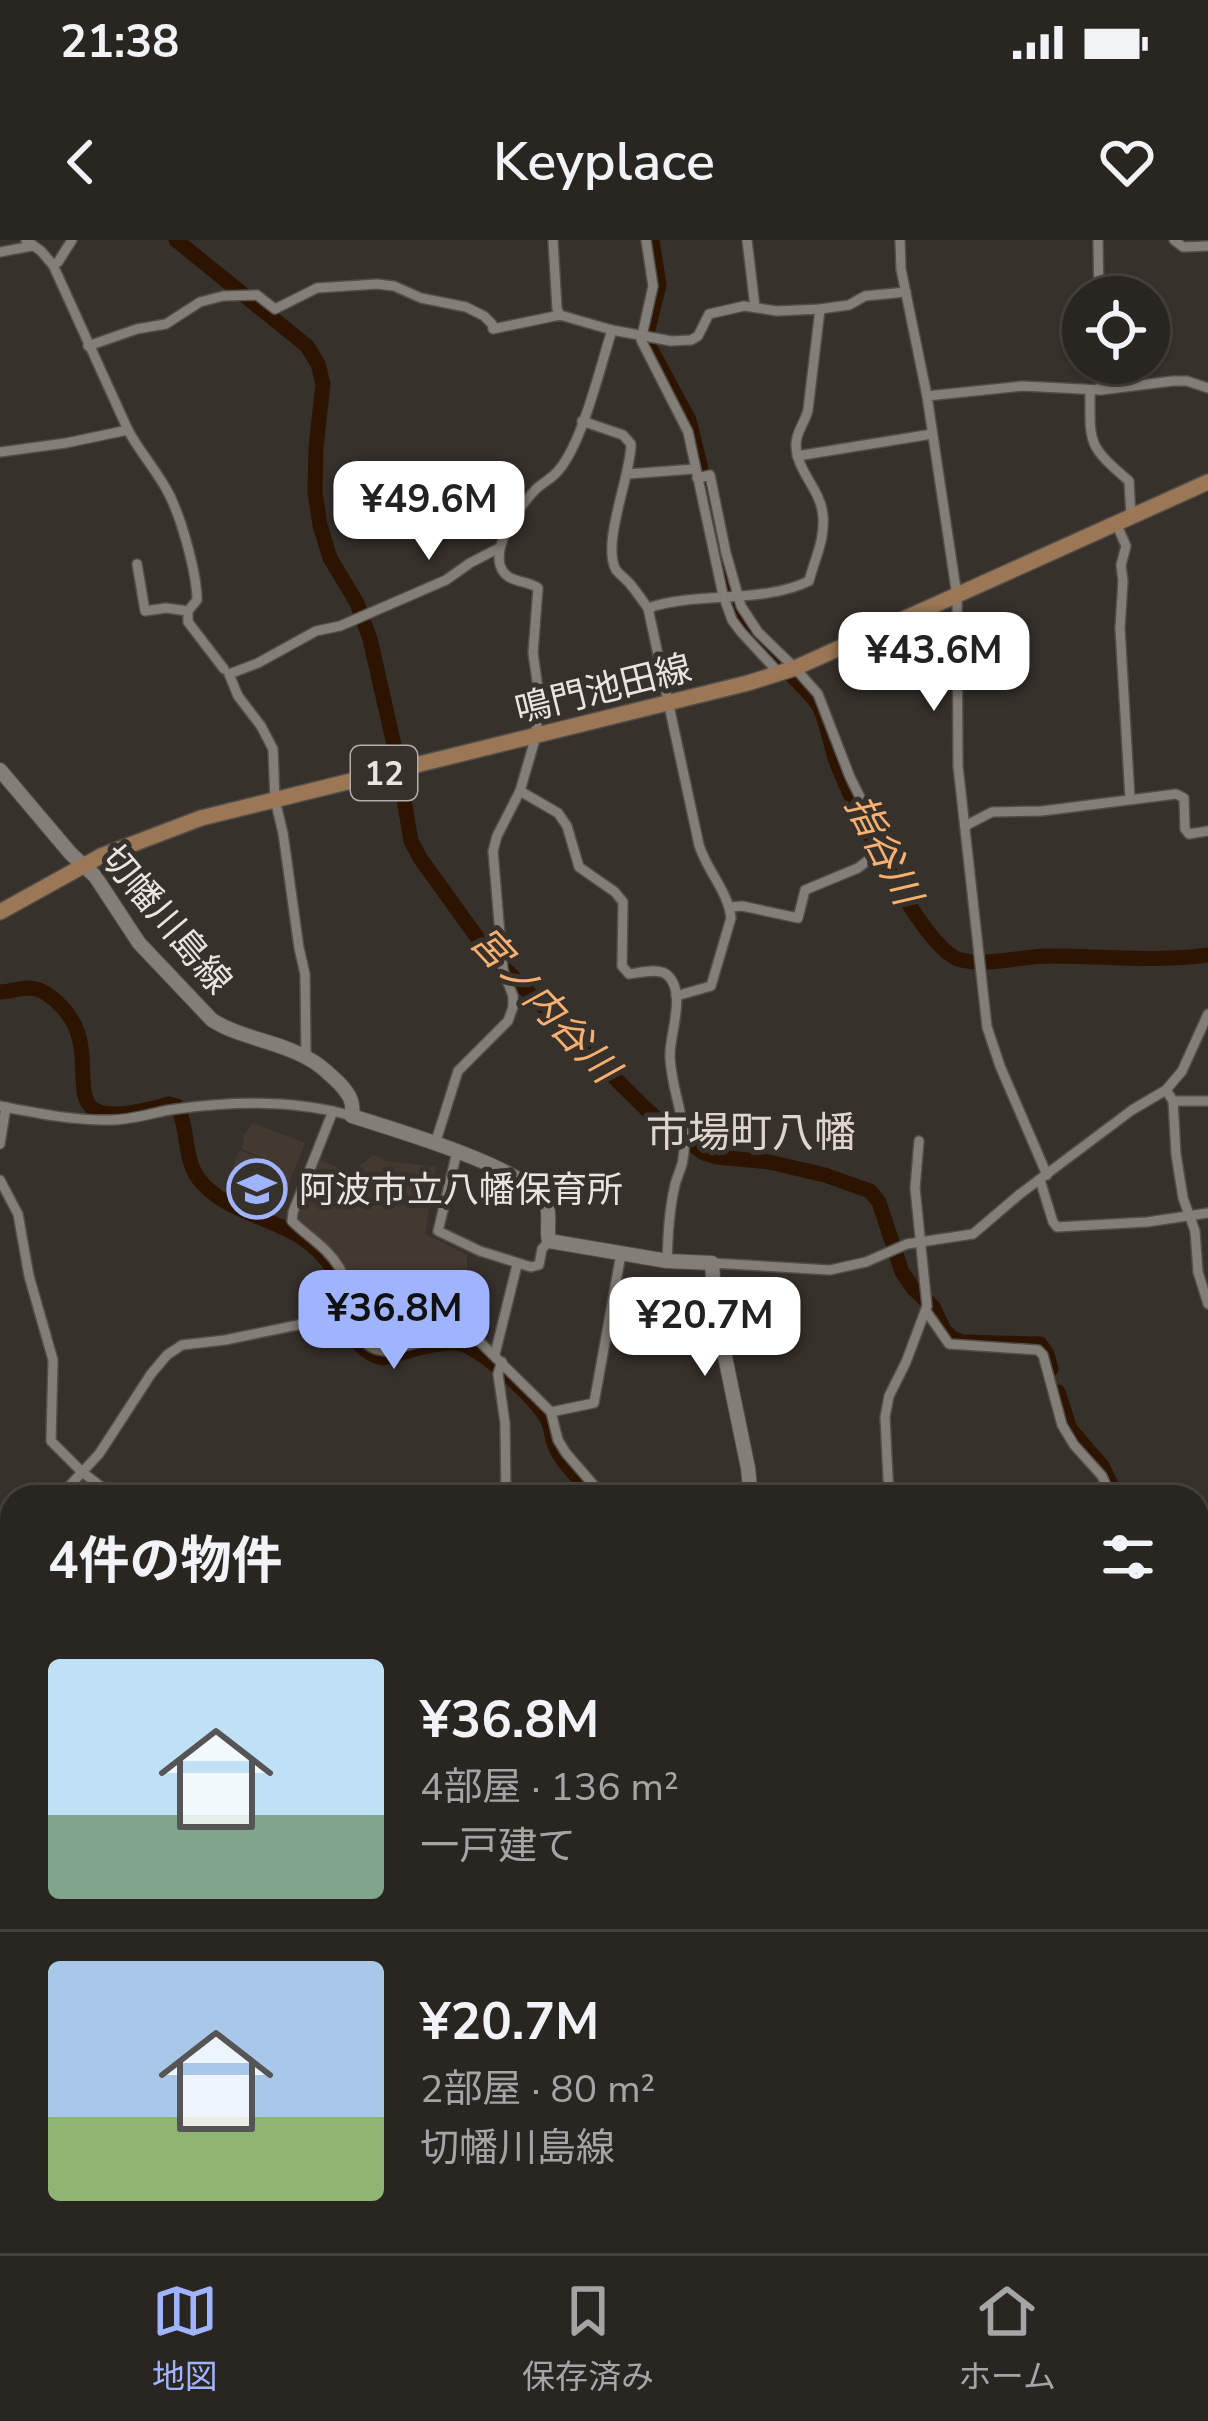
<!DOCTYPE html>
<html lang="ja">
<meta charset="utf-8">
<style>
:root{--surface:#292521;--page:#35312e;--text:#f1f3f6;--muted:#a5a5a5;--line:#45423f;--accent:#a0b3fd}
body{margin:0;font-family:"Nunito Sans","Noto Sans JP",sans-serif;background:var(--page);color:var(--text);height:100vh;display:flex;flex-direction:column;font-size:45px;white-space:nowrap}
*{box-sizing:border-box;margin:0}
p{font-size:39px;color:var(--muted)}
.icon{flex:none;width:66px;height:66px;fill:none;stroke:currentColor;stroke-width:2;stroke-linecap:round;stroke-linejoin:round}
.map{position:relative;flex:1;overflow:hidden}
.sheet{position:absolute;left:0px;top:1245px;width:1209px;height:768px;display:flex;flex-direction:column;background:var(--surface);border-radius:36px 36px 0 0;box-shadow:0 3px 9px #0004,0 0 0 3px var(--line)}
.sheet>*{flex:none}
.fabs{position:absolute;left:1062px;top:36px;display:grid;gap:24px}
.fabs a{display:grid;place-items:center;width:108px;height:108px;border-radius:50%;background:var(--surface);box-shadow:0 3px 9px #0004,0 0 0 3px var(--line);font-size:60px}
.price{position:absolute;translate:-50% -102px;padding:0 27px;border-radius:24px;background:#fff;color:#222;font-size:39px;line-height:78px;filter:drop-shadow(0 3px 6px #0008)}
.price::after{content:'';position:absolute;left:50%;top:72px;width:36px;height:27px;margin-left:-18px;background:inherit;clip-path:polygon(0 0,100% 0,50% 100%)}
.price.on{background:var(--accent);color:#111}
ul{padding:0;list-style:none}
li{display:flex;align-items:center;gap:36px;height:300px;padding:0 48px}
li+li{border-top:3px solid var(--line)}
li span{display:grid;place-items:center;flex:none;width:336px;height:240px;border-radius:12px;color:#555}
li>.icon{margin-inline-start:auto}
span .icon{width:144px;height:144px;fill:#fffc;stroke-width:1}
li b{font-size:51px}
h2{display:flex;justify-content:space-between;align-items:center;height:144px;padding:0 48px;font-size:51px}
.status{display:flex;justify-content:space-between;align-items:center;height:84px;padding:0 60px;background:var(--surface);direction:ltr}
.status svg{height:33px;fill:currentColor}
header{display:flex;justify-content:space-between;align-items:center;height:156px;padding:0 48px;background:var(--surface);font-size:54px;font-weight:600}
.dock{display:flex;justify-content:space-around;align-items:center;height:168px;border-top:3px solid var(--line);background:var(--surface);font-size:33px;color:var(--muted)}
.dock a{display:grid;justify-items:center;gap:6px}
.dock .on{color:var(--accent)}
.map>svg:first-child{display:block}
.built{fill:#443930}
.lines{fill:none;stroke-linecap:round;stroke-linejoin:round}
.river{stroke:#2c1400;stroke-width:15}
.street-casing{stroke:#534e49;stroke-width:12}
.secondary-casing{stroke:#534e49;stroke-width:16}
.primary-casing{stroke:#534e49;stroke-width:18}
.street{stroke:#847e78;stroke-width:9}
.secondary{stroke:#847e78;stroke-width:14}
.primary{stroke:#9b7756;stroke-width:15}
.labels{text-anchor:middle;stroke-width:10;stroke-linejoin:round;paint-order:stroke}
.shield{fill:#37312c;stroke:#b3aeab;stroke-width:3}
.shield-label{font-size:33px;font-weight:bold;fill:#e8e4e1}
.street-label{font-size:36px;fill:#e8e4e1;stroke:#37312c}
.poi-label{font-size:36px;fill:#e8e4e1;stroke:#37312c;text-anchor:start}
.water-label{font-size:39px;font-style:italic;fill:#f7b06f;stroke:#37312c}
.quarter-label{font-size:42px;fill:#ddd5cf;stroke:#37312c}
</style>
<div class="status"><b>21:38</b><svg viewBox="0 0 49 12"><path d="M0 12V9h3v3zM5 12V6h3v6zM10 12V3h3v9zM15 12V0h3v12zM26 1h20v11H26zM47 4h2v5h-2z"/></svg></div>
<header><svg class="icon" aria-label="back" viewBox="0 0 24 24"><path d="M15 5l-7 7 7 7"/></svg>Keyplace<svg class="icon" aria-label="heart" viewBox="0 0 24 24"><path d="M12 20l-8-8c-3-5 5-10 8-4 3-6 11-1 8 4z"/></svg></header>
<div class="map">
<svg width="1208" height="2013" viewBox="0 0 1208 2013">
<rect width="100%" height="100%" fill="#37312c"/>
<g class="built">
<polygon points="253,883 305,903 274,980 226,962 230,935 239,910 285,928 242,909 244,895"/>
<polygon points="373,915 387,921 436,927 425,994 467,1015 469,1091 451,1091 379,1105 366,1096 357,1081 352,1048 342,1022 318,996 299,984 295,977 318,919 351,933"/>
</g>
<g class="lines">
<g class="river">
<polyline points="176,0 307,106 318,124 323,144 316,207 315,252 320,285 330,318 357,363 370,399 397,518 411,601 420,618 487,711 644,867 666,887 704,913 717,917 769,922 825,935 870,951 879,962 902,1032 913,1048 933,1067 944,1090 952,1098 962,1102 1040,1104 1047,1114 1051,1129"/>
<path d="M652,0L659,45L648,89V104L689,180L736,372C752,397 775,418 796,440C805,449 815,458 820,468C828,485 830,504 836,521C851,560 922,711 961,720C990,727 1023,715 1052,716C1104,716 1156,722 1208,715"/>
<path d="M0,752C10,752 19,748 28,748C42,748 52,757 61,766C115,820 32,903 169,864L177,866C189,889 183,916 198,938C230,981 298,976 330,1025C349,1054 340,1109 383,1118C406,1112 432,1102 456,1103C477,1103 538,1160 547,1179C553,1190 551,1203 559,1214C569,1230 583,1243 595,1257"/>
<polyline points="1058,1152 1070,1189 1102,1226 1117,1257"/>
<polyline points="1197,1333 1208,1327"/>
<polyline points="1197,1586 1208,1579"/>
<polyline points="691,2013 699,2009 701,2013"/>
</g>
<defs>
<g id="street">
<path d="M26,0L41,11L53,25L128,190C140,213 159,233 170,256C182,281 197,334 197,360L188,371V382L224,429"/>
<polyline points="553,0 557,69 560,75"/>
<polyline points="646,0 653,46 641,100 688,192 723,355 732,380 741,392 779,433"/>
<polyline points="747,0 755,67"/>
<polyline points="900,0 901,29 927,156 957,356 958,526 987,787 1000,826 1047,935"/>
<polyline points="1098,0 1099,57"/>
<polyline points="1174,0 1183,7 1208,6"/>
<polyline points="0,12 32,6"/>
<polyline points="53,25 58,22 72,0"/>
<polyline points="88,106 137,89 166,84 200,62 223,56 257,55 275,69 317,48 377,44 394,46 421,58 466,67 484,76 492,84 493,89 560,75 612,90 671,101 691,100 698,96 709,74 744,66 777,71 820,69 849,65 865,56 906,52"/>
<polyline points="1101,123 1101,150"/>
<path d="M1090,151C1090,204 1087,205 1129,241L1131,277"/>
<polyline points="927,156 1022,146 1101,150 1173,141 1187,141 1208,148"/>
<path d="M582,181L623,195L631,204C631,236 601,303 616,330C620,335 626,339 630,344C636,351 642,360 648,368L699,605C707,631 728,651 731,678L711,746L676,756"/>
<polyline points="0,212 66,203 128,190"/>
<polyline points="797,216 932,194"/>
<polyline points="628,234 694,229"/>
<polyline points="697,238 710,235 726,313 741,366 758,392 795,428 818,454 850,537 885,607 858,628 805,650 798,678 742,666 730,667"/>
<polyline points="1116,283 1126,306 1121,325 1123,341 1120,388 1130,559"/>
<polyline points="137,324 145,371 166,368 188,371"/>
<path d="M648,368C699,351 762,364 809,341C815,318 825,300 823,276C821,249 797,233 796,205C796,191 805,183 808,170L820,69"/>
<path d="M520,551L558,573L567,586L579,627L615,652L623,662L622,726L629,734C639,733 657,728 666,734C688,750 669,796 670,816C671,851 689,884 683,919C682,928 677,936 675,945C669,970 668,995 667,1021"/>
<polyline points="965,586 992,572 1042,571 1176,554 1184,558 1185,589 1189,594 1208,591"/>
<polyline points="306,816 305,734 299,708 283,593 275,560 273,509 261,486 238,456 229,434 258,423 316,391 340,386 446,340 470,323 499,308"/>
<polyline points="1166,850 1173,861 1176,914 1183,958 1195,991 1198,1032 1208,1064"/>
<polyline points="1173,861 1208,861"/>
<path d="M0,866C36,873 75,881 111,880C133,880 154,872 176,869C233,861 296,860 352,876"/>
<path d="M333,871L293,972L292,981C308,997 327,1007 339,1027C354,1052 346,1111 387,1111L452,1094H463L480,1102L551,1172L558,1200L566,1213L604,1257"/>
<polyline points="0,904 6,867"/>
<path d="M435,904L458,831L508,781L513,767V756L503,730L493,611L497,596L520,551L536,496L539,455L533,413L538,348C525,339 506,344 500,325C494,302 520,266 535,250C542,243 551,239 557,232C582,206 600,127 612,90"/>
<polyline points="457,912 438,991 480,1011 531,1027 539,1025 542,1009 549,1001"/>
<polyline points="0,940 18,974 29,1036 53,1120 51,1201 82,1232 115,1257"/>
<polyline points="1040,940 1053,982 1057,987 1147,982 1208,973"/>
<polyline points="712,1023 830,1030 866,1022 907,1004 973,994 1020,954 1132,870 1166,850 1182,831 1208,774"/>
<polyline points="926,1071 949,1104 1038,1110 1043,1115 1062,1185 1074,1205 1102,1236 1111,1257"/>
<polyline points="495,1114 517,1025"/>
<polyline points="502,1122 498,1134 505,1183 506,1257"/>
<polyline points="551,1172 594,1163 621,1014"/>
<polyline points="59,1257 99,1214 151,1134 167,1115 182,1105 225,1100 351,1074"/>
<polyline points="889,1257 885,1177 889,1156 906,1122 927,1066 915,948 919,901"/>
<polyline points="0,1306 12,1306"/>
<polyline points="1197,1323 1208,1317"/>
<polyline points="1197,1340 1208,1334"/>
<polyline points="1197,1499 1208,1491"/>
<polyline points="0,1500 12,1493"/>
<polyline points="1197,1592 1208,1585"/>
<polyline points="1197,1714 1208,1710"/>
<polyline points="0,1738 12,1732"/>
<polyline points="0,1857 12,1857"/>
<polyline points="1197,1866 1208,1858"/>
<polyline points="0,1902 12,1982"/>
<polyline points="17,2001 22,2013"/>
<polyline points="120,2001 121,2013"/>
<polyline points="268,2001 272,2013"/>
<polyline points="408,2001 409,2013"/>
<polyline points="467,2001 469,2013"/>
<polyline points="567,2001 572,2013"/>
<polyline points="768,2001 771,2013"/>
<polyline points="820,2013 851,2001"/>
<polyline points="948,2013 970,2001"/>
</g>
<g id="secondary">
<path d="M0,530L71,614L95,636L139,703L212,780C242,799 279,801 309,819C321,825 329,834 339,843C349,854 354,861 352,876C391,889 530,928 546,964C551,975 546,989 549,1001L667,1021L712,1023L715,1068L748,1228L751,1257"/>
<polyline points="1197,1846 1208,1838"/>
<polyline points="906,2013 939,2001"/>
</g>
<polyline id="primary" points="0,672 101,616 201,578 748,443 795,428 1208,242"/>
</defs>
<use href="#street" class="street-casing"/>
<use href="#secondary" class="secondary-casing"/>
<use href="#primary" class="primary-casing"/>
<use href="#street" class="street"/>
<use href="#secondary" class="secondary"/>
<use href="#primary" class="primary"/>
</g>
<defs>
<symbol id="school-ring" viewBox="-11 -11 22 22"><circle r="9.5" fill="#37312c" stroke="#a0b3fd" stroke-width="1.5"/><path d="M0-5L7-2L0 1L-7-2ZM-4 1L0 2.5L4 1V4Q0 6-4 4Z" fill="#a0b3fd"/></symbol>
</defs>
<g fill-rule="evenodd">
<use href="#school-ring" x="224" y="916" width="66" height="66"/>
</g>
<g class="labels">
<rect class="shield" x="351" y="506" width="66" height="54" rx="9"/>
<g class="shield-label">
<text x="384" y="545">12</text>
</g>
<g class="street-label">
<text transform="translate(603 448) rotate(-14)" y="13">鳴門池田線</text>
<text transform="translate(167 679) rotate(50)" y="13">切幡川島線</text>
</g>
<g class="poi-label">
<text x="299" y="962">阿波市立八幡保育所</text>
</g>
<g class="water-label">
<text transform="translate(884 609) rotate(63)" y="14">指谷川</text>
<text transform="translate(545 764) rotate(47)" y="14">宮ノ内谷川</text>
</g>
<g class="quarter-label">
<text x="751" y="907">市場町八幡</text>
</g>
</g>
</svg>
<div class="fabs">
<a><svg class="icon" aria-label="locate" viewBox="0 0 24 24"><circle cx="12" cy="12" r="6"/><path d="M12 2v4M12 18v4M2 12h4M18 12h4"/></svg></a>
</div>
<b class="price" style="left:429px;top:323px">¥49.6M</b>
<b class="price" style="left:934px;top:474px">¥43.6M</b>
<b class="price on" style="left:394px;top:1132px">¥36.8M</b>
<b class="price" style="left:705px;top:1139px">¥20.7M</b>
<section class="sheet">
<h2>4件の物件<svg class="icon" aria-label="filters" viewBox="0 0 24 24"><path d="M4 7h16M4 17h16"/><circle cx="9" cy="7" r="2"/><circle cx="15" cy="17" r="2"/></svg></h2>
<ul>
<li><span style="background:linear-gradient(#bfe0f5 65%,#7fa58c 0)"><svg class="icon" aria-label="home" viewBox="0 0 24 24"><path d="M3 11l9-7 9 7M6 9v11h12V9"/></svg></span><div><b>¥36.8M</b><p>4部屋 · 136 m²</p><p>一戸建て</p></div></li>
<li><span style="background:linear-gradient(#a9c7e8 65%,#8fb573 0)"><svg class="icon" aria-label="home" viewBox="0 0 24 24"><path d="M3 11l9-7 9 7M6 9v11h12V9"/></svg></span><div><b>¥20.7M</b><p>2部屋 · 80 m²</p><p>切幡川島線</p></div></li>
</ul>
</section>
</div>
<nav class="dock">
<a class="on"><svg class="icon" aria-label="map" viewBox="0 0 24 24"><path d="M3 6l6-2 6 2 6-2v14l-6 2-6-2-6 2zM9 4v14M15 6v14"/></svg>地図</a>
<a><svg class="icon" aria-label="saved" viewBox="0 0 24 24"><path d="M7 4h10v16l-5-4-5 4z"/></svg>保存済み</a>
<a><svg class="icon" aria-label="home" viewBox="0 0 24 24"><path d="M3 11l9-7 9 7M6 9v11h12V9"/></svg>ホーム</a>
</nav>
